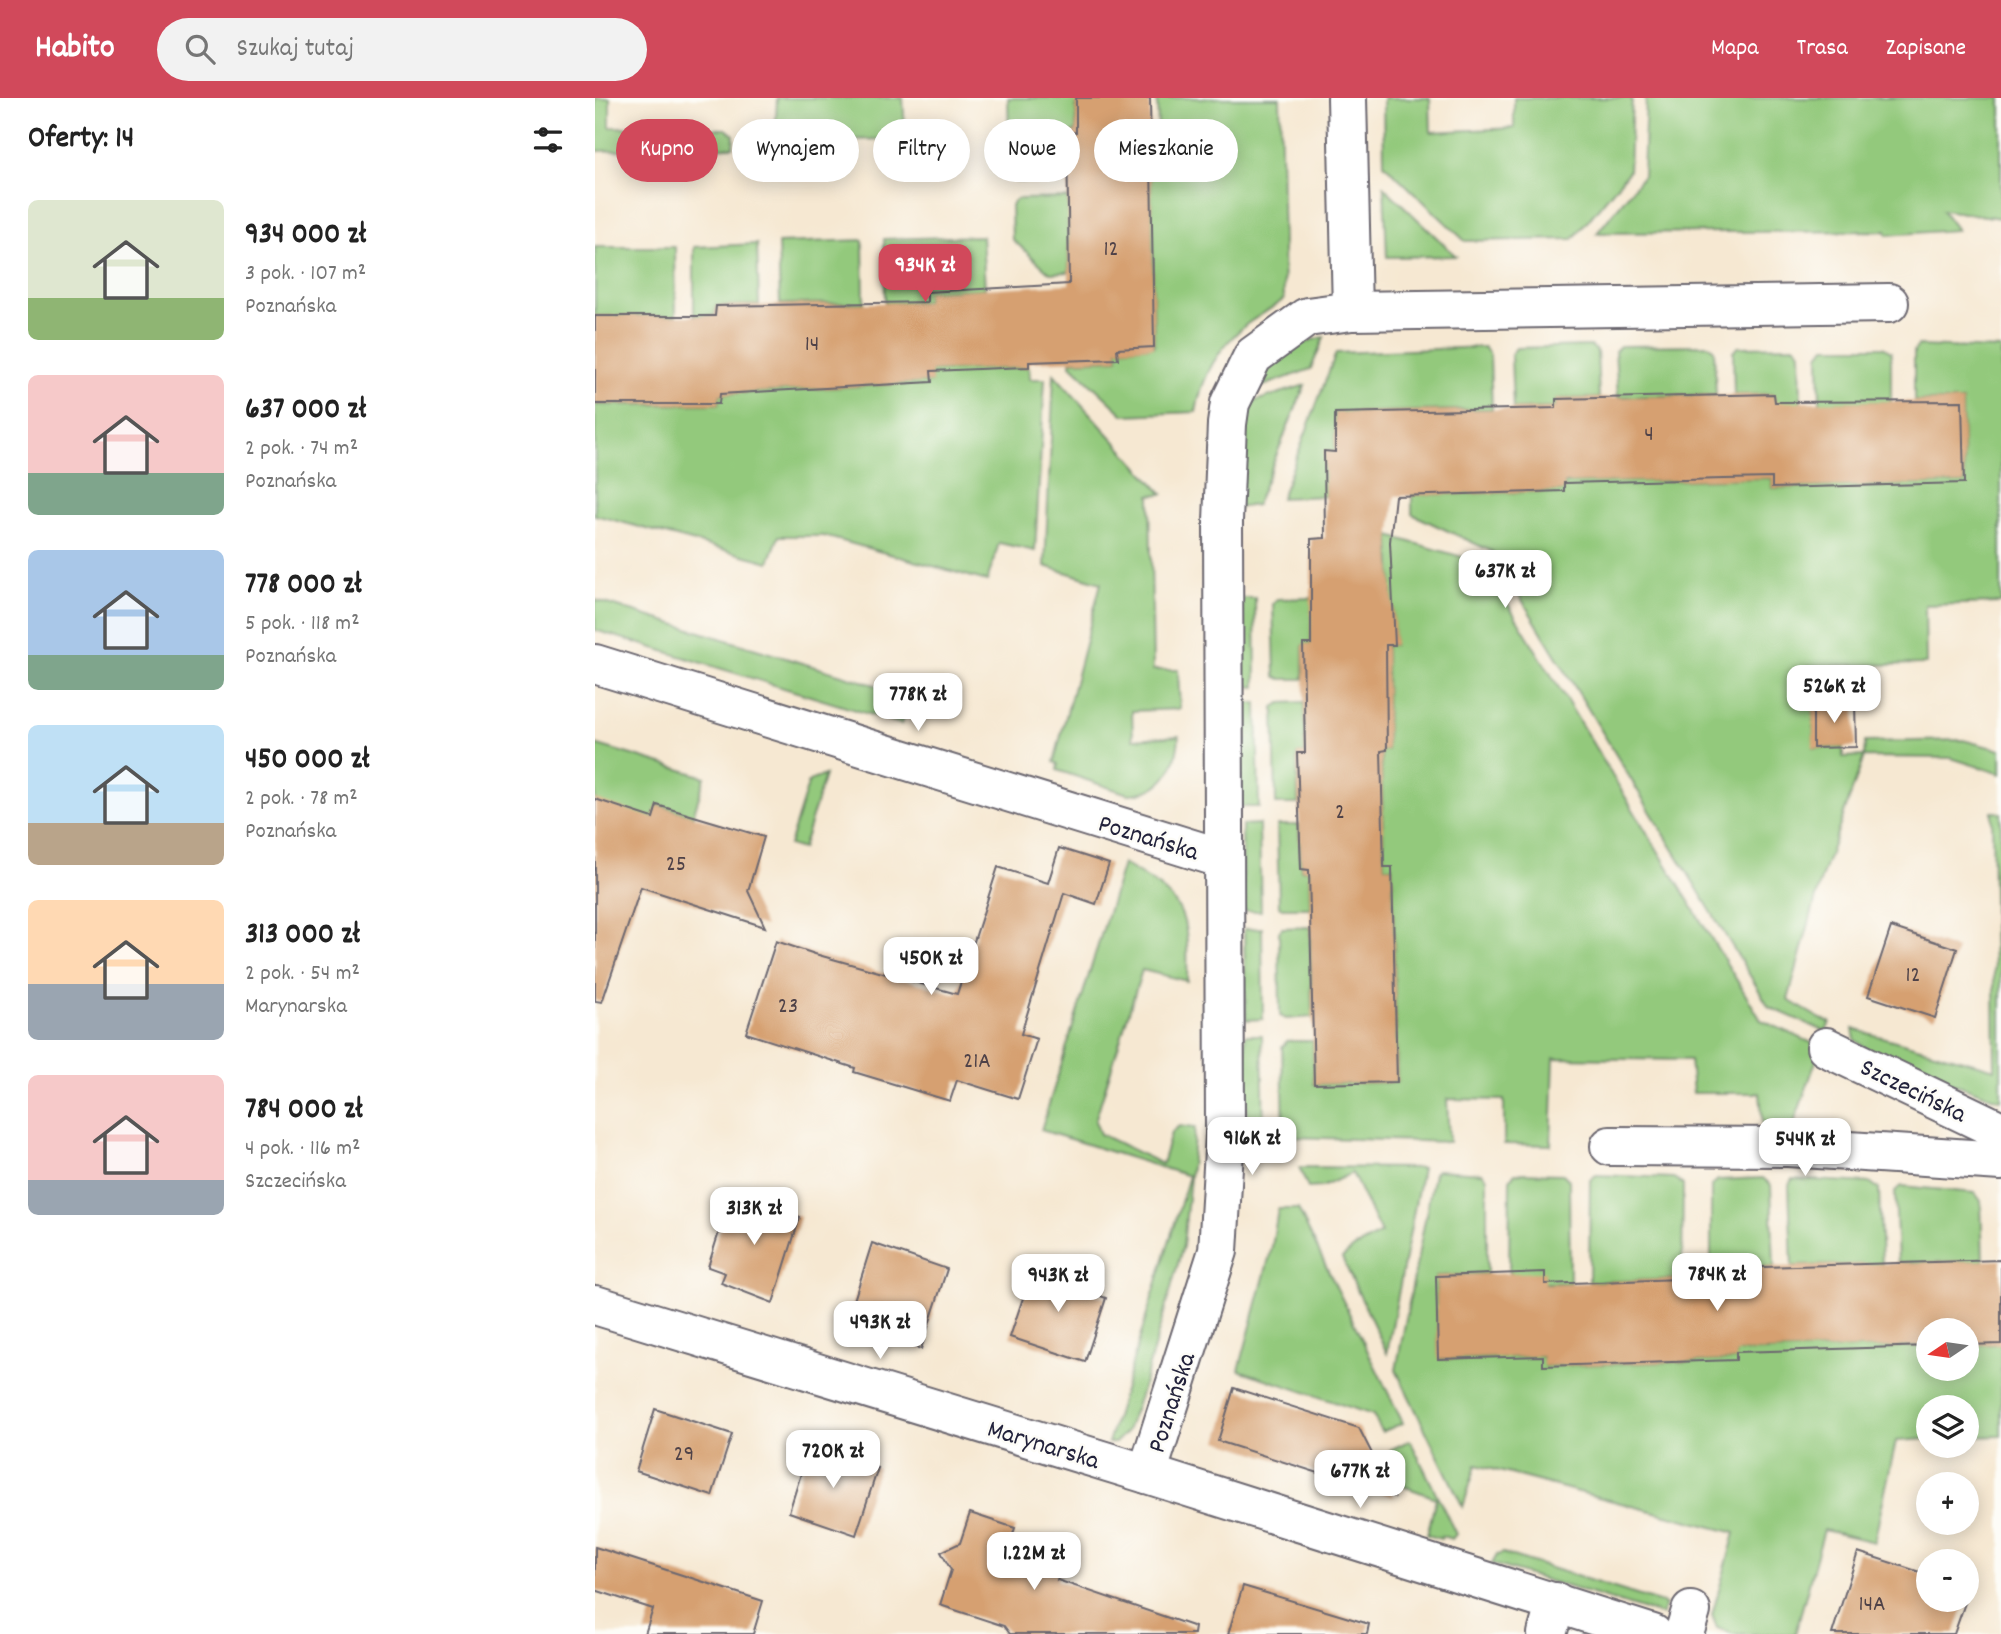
<!DOCTYPE html>
<html lang="pl">
<meta charset="utf-8">
<style>
:root{--surface:#fff;--page:#f2f2f2;--text:#222;--muted:#767676;--accent:#d1495b}
body{margin:0;font-family:Dekko,sans-serif;background:var(--page);color:var(--text);height:100vh;display:flex;flex-direction:column;font-size:26px;white-space:nowrap}
*{box-sizing:border-box;margin:0}
p{font-size:23px;color:var(--muted)}
.icon{flex:none;width:38px;height:38px;fill:none;stroke:currentColor;stroke-width:2;stroke-linecap:round;stroke-linejoin:round}
.map{position:relative;flex:1;overflow:hidden}
.panel{display:flex;flex-direction:column;background:var(--surface);width:595px}
.panel>*{flex:none}
.guide{position:absolute;left:21px;top:21px;width:665px;height:63px;display:flex;gap:14px}
.needle{width:46px;rotate:257deg}
.fabs{position:absolute;left:1321px;top:1220px;display:grid;gap:14px}
.fabs a{display:grid;place-items:center;width:63px;height:63px;border-radius:50%;background:var(--surface);box-shadow:0 4px 18px #0003;font-size:35px}
.price{position:absolute;translate:-50% -60px;padding:0 16px;border-radius:14px;background:#fff;color:#222;font-size:23px;line-height:46px;filter:drop-shadow(0 2px 4px #0008)}
.price::after{content:'';position:absolute;left:50%;top:42px;width:21px;height:16px;margin-left:-10px;background:inherit;clip-path:polygon(0 0,100% 0,50% 100%)}
.price.current{background:var(--accent);color:#fff}
ul{padding:0;list-style:none}
li{display:flex;align-items:center;gap:21px;height:175px;padding:0 28px}
li span{display:grid;place-items:center;flex:none;width:196px;height:140px;border-radius:10px;color:#555}
li>.icon{margin-inline-start:auto}
span .icon{width:84px;height:84px;fill:#fffc;stroke-width:1}
li b{font-size:30px}
h2{display:flex;justify-content:space-between;align-items:center;height:84px;padding:0 28px;font-size:30px}
.chip{padding:0 24px;border-radius:32px;background:var(--surface);box-shadow:0 4px 18px #0003;font-size:24px;line-height:63px}
.chip.current{background:var(--accent);color:#fff}
header{display:flex;align-items:center;gap:42px;box-sizing:border-box;height:98px;padding:0 35px;background:var(--accent);color:#fff}
header strong{font-size:33px}
nav{display:flex;gap:38px;margin-inline-start:auto;font-size:24px}
.search{width:490px;height:63px;background:var(--page);display:flex;align-items:center;gap:18px;box-sizing:border-box;padding:0 24px;border-radius:38px;color:var(--muted);font-size:26px}
main{display:flex;flex:1;min-height:0}
.map>svg:first-child{display:block}
.green{fill:#93c97b;stroke:#5a765b;stroke-width:2}
.building{fill:#d6a071}
.lines{fill:none;stroke-linecap:round;stroke-linejoin:round}
.minor-casing{stroke:#6c6770;stroke-width:42}
.minor{stroke:#fff;stroke-width:38}
.labels{text-anchor:middle;stroke-width:5;stroke-linejoin:round;paint-order:stroke}
.number-label{font-size:23px;fill:#4f4248}
.street-label{font-size:26px;fill:#22223b;stroke:#fdfcf7}
</style>
<header>
<strong>Habito</strong>
<div class="search"><svg class="icon" aria-label="search" viewBox="0 0 24 24"><circle cx="10" cy="10" r="6"/><path d="M15 15l6 6"/></svg>Szukaj tutaj</div>
<nav><a>Mapa</a><a>Trasa</a><a>Zapisane</a></nav>
</header>
<main>
<section class="panel">
<h2>Oferty: 14<svg class="icon" aria-label="filters" viewBox="0 0 24 24"><path d="M4 7h16M4 17h16"/><circle cx="9" cy="7" r="2"/><circle cx="15" cy="17" r="2"/></svg></h2>
<ul>
<li><span style="background:linear-gradient(#dfe7d0 70%,#8fb573 0)"><svg class="icon" aria-label="home" viewBox="0 0 24 24"><path d="M3 11l9-7 9 7M6 9v11h12V9"/></svg></span><div><b>934 000 zł</b><p>3 pok. · 107 m²</p><p>Poznańska</p></div></li>
<li><span style="background:linear-gradient(#f6c9c9 70%,#7fa58c 0)"><svg class="icon" aria-label="home" viewBox="0 0 24 24"><path d="M3 11l9-7 9 7M6 9v11h12V9"/></svg></span><div><b>637 000 zł</b><p>2 pok. · 74 m²</p><p>Poznańska</p></div></li>
<li><span style="background:linear-gradient(#a9c7e8 75%,#7fa58c 0)"><svg class="icon" aria-label="home" viewBox="0 0 24 24"><path d="M3 11l9-7 9 7M6 9v11h12V9"/></svg></span><div><b>778 000 zł</b><p>5 pok. · 118 m²</p><p>Poznańska</p></div></li>
<li><span style="background:linear-gradient(#bfe0f5 70%,#b9a48a 0)"><svg class="icon" aria-label="home" viewBox="0 0 24 24"><path d="M3 11l9-7 9 7M6 9v11h12V9"/></svg></span><div><b>450 000 zł</b><p>2 pok. · 78 m²</p><p>Poznańska</p></div></li>
<li><span style="background:linear-gradient(#ffd9b3 60%,#9aa5b1 0)"><svg class="icon" aria-label="home" viewBox="0 0 24 24"><path d="M3 11l9-7 9 7M6 9v11h12V9"/></svg></span><div><b>313 000 zł</b><p>2 pok. · 54 m²</p><p>Marynarska</p></div></li>
<li><span style="background:linear-gradient(#f6c9c9 75%,#9aa5b1 0)"><svg class="icon" aria-label="home" viewBox="0 0 24 24"><path d="M3 11l9-7 9 7M6 9v11h12V9"/></svg></span><div><b>784 000 zł</b><p>4 pok. · 116 m²</p><p>Szczecińska</p></div></li>
</ul>
</section>
<div class="map">
<svg width="1406" height="1536" viewBox="0 0 1406 1536">
<rect width="100%" height="100%" fill="#fdfcf7"/>
<filter id="ink" filterUnits="userSpaceOnUse"><feTurbulence type="fractalNoise" baseFrequency=".0143" numOctaves="2"/><feDisplacementMap in="SourceGraphic" scale="14" xChannelSelector="R" yChannelSelector="G"/><feConvolveMatrix kernelMatrix="1 2 1 2 8 2 1 2 1" color-interpolation-filters="sRGB"/></filter>
<filter id="wash" filterUnits="userSpaceOnUse"><feTurbulence type="fractalNoise" baseFrequency=".00686" numOctaves="4" result="noise"/><feDisplacementMap in="SourceGraphic" scale="28" xChannelSelector="R" yChannelSelector="G"/><feGaussianBlur stdDeviation="1.57" result="paint"/><feColorMatrix in="noise" values="0 0 0 0 0 0 0 0 0 0 0 0 0 0 0 0 0 1.4 0 .05"/><feComposite in="paint" operator="in"/></filter>
<g filter="url(#wash)">
<rect width="100%" height="100%" fill="#f6e8d2"/>
<g class="green">
<polygon points="0,0 15,0 15,29 131,31 139,37 138,49 0,53"/>
<polygon points="182,0 308,0 310,33 300,41 180,43"/>
<polygon points="413,0 481,0 481,34 472,35 473,82 421,84 415,79"/>
<path d="M562,0H685L689,201C677,211 664,217 652,226C623,249 607,278 601,314L529,317L476,267V263L523,261L522,251L559,248L555,34L563,33Z"/>
<polygon points="788,0 835,0 836,34 919,30 919,0 1037,0 1034,73 978,141 870,143 789,66"/>
<polygon points="1051,0 1406,0 1406,120 1347,112 1362,132 1292,137 1291,133 1002,135 1048,78"/>
<polygon points="789,89 861,158 792,159"/>
<polygon points="473,100 474,174 455,175 417,141 416,107 422,101"/>
<polygon points="387,138 390,191 332,194 332,204 290,205 289,141"/>
<polygon points="268,142 269,205 185,206 183,145"/>
<polygon points="162,146 164,207 121,208 120,217 99,218 99,149"/>
<polygon points="80,149 81,218 0,218 0,149"/>
<path d="M729,239L716,271L654,293C669,269 700,244 729,239Z"/>
<polygon points="1114,247 1119,252 1121,297 1023,299 1020,253 1025,248"/>
<polygon points="996,248 1002,253 1004,300 961,301 961,310 918,311 916,257 921,250"/>
<polygon points="1201,248 1205,254 1206,306 1180,306 1179,296 1139,297 1138,254 1143,249"/>
<polygon points="1323,248 1406,251 1406,505 1330,507 1331,566 1214,568 1213,605 1218,604 1219,650 1248,649 1248,659 1269,658 1270,644 1368,642 1406,652 1406,676 1356,660 1269,659 1226,781 1193,902 1226,921 1235,924 1231,934 1174,909 898,454 817,416 817,397 968,393 969,385 1177,380 1177,390 1369,385 1367,303 1319,303 1319,253"/>
<polygon points="889,249 895,257 897,311 740,315 740,353 730,353 730,398 686,400 741,255"/>
<polygon points="1230,249 1288,249 1296,254 1296,304 1225,305 1224,257"/>
<polygon points="434,269 435,281 450,281 440,453 404,445 392,483 229,438 184,438 174,464 0,417 0,307 124,306 125,296 336,284 336,273"/>
<path d="M459,276L568,396L555,397L558,572H583L585,611L537,613L538,641L584,638C582,671 569,695 533,696L462,672L463,666L459,664L506,485L450,468Z"/>
<polygon points="710,287 661,407 640,410 651,306"/>
<polygon points="795,438 888,465 1166,922 1226,949 1198,1028 1168,1029 1165,995 1098,995 1095,962 959,960 956,1047 909,1046 909,1002 852,1001 854,1044 696,1039 689,1035 687,949 692,943 718,943 719,986 802,984 797,769 789,769 786,653 792,652 791,547 799,547"/>
<polygon points="643,500 660,500 661,589 644,588"/>
<polygon points="717,500 716,546 708,547 708,581 686,581 680,578 678,506 683,501"/>
<polygon points="0,502 316,598 306,626 0,532"/>
<polygon points="709,604 710,655 702,656 703,706 681,706 679,609 686,605"/>
<polygon points="644,605 662,605 664,709 646,709"/>
<polygon points="0,646 110,679 98,718 63,707 51,737 0,702"/>
<polygon points="230,677 207,751 194,747 214,683"/>
<polygon points="1397,713 1406,715 1406,1002 1283,959 1260,942 1258,931 1400,971"/>
<polygon points="664,726 666,813 648,813 647,727"/>
<polygon points="682,727 704,727 706,771 714,772 715,810 687,810 684,808"/>
<path d="M528,766C591,802 594,812 592,883L547,872L500,1023L505,1036L567,1066L576,1035L584,1028L600,1030L588,1148L547,1292L532,1333L520,1345H513L594,1078L446,1032Z"/>
<polygon points="715,829 717,919 691,921 685,918 684,834 687,830"/>
<polygon points="667,830 668,921 651,922 649,831"/>
<polygon points="650,937 667,937 669,1039 653,1039"/>
<polygon points="704,1069 827,1070 792,1255 747,1160 757,1151 786,1135 757,1075 727,1089 713,1090"/>
<polygon points="842,1072 888,1075 892,1080 892,1176 841,1178 844,1261 948,1258 949,1268 1140,1262 1141,1254 1333,1248 1334,1270 1372,1270 1372,1247 1406,1246 1406,1338 1372,1339 1372,1309 1334,1309 1333,1341 1301,1343 1279,1444 1229,1432 1200,1536 1138,1536 1122,1530 1117,1517 1140,1435 881,1367 868,1409 801,1272 839,1075"/>
<polygon points="920,1075 968,1076 974,1082 975,1185 950,1185 914,1175 915,1081"/>
<polygon points="1001,1077 1079,1080 1088,1087 1087,1181 994,1184 995,1082"/>
<polygon points="1168,1080 1176,1087 1179,1169 1138,1170 1138,1180 1116,1180 1116,1088 1123,1082"/>
<polygon points="1197,1081 1276,1085 1284,1091 1287,1166 1197,1168 1194,1087"/>
<polygon points="1307,1088 1380,1095 1386,1103 1388,1163 1303,1165 1300,1093"/>
<polygon points="683,1111 703,1111 808,1325 787,1334 778,1317 644,1272 677,1149"/>
<polygon points="815,1342 861,1436 857,1441 847,1438 846,1441 832,1437 841,1400 808,1388 809,1383 795,1352"/>
<polygon points="908,1455 1070,1506 1067,1517 897,1466 902,1457"/>
</g>
<g id="blocks">
<g class="building">
<polygon points="481,0 555,0 559,249 522,251 523,261 434,264 434,269 336,273 337,284 125,296 124,306 0,306 0,218 120,218 121,208 332,204 332,194 474,186 472,35 481,34"/>
<polygon points="1179,296 1180,304 1367,303 1369,385 1177,390 1177,380 1129,381 969,385 969,393 800,398 795,444 800,547 791,547 792,652 786,653 789,769 797,769 802,984 719,986 714,772 706,771 702,655 710,655 708,546 716,546 716,441 730,440 729,353 740,354 740,315 961,310 961,301"/>
<polygon points="1218,604 1260,604 1261,649 1218,650"/>
<polygon points="0,701 58,720 62,707 169,739 153,793 170,829 46,789 7,904 0,903"/>
<polygon points="464,750 514,766 501,806 469,795 426,936 442,941 423,1001 362,982 355,1003 259,974 260,970 151,935 181,843 220,856 362,896 403,769 453,785"/>
<polygon points="1296,829 1362,851 1340,920 1273,898"/>
<polygon points="136,1096 205,1119 178,1205 126,1185 130,1175 113,1169"/>
<polygon points="277,1145 352,1171 326,1251 252,1225"/>
<polygon points="1406,1162 1406,1246 1372,1247 1372,1232 1334,1232 1334,1248 1141,1254 1141,1262 948,1268 948,1258 843,1261 841,1178 950,1174 950,1186 1138,1179 1137,1170"/>
<polygon points="439,1167 487,1183 484,1190 511,1200 490,1264 415,1239"/>
<polygon points="639,1290 764,1330 799,1399 623,1343"/>
<polygon points="60,1311 137,1336 117,1398 41,1373"/>
<polygon points="215,1347 283,1370 261,1437 194,1414"/>
<polygon points="375,1415 420,1430 413,1452 466,1471 462,1482 600,1529 599,1536 415,1536 409,1528 345,1507 356,1472 346,1454 365,1445"/>
<polygon points="0,1449 168,1503 158,1536 50,1536 58,1511 0,1492"/>
<polygon points="1263,1454 1334,1477 1334,1502 1371,1502 1359,1536 1237,1536"/>
<polygon points="648,1488 774,1526 772,1536 633,1536"/>
</g>
</g>
</g>
<g filter="url(#ink)">
<use href="#blocks" fill-opacity="0" stroke="#6c6770" stroke-width="2"/>
<g class="lines">
<defs>
<g id="minor">
<polyline points="757,213 1294,205"/>
<polyline points="0,566 629,761"/>
<polyline points="1231,949 1406,1033"/>
<polyline points="1015,1048 1193,1049 1406,1063"/>
<polyline points="0,1207 552,1376 1058,1536"/>
<polyline points="552,1376 623,1153 630,1036 628,423 632,326 635,305 658,258 712,219 757,213 752,0"/>
<polyline points="952,1536 961,1504"/>
<polyline points="1089,1536 1096,1513"/>
</g>
</defs>
<use href="#minor" class="minor-casing"/>
<use href="#minor" class="minor"/>
</g>
</g>
<g class="labels">
<g class="number-label">
<text x="516" y="157">12</text>
<text x="217" y="252">14</text>
<text x="1054" y="342">4</text>
<text x="745" y="720">2</text>
<text x="81" y="772">25</text>
<text x="1318" y="883">12</text>
<text x="193" y="914">23</text>
<text x="382" y="969">21A</text>
<text x="89" y="1362">29</text>
<text x="1277" y="1512">14A</text>
</g>
<g class="street-label">
<text transform="translate(554 738) rotate(17)" y="9">Poznańska</text>
<text transform="translate(1319 991) rotate(26)" y="9">Szczecińska</text>
<text transform="translate(575 1304) rotate(-72)" y="9">Poznańska</text>
<text transform="translate(449 1345) rotate(17)" y="9">Marynarska</text>
</g>
</g>
</svg>
<div class="fabs">
<a><svg class="needle" viewBox="-14 -14 28 28"><path d="M0-13l5 13h-10z" fill="#e53935"/><path d="M0 13l5-13h-10z" fill="#767676"/></svg></a>
<a><svg class="icon" aria-label="layers" viewBox="0 0 24 24"><path d="M12 4l9 5-9 5-9-5zM3 14l9 5 9-5"/></svg></a>
<a>+</a>
<a>−</a>
</div>
<b class="price current" style="left:330px;top:206px">934K zł</b>
<b class="price" style="left:910px;top:512px">637K zł</b>
<b class="price" style="left:1239px;top:627px">526K zł</b>
<b class="price" style="left:323px;top:635px">778K zł</b>
<b class="price" style="left:336px;top:899px">450K zł</b>
<b class="price" style="left:657px;top:1079px">916K zł</b>
<b class="price" style="left:1210px;top:1080px">544K zł</b>
<b class="price" style="left:159px;top:1149px">313K zł</b>
<b class="price" style="left:1122px;top:1215px">784K zł</b>
<b class="price" style="left:463px;top:1216px">943K zł</b>
<b class="price" style="left:285px;top:1263px">493K zł</b>
<b class="price" style="left:238px;top:1392px">720K zł</b>
<b class="price" style="left:765px;top:1412px">677K zł</b>
<b class="price" style="left:439px;top:1494px">1.22M zł</b>
<div class="guide">
<a class="chip current">Kupno</a>
<a class="chip">Wynajem</a>
<a class="chip">Filtry</a>
<a class="chip">Nowe</a>
<a class="chip">Mieszkanie</a>
</div>
</div>
</main>
